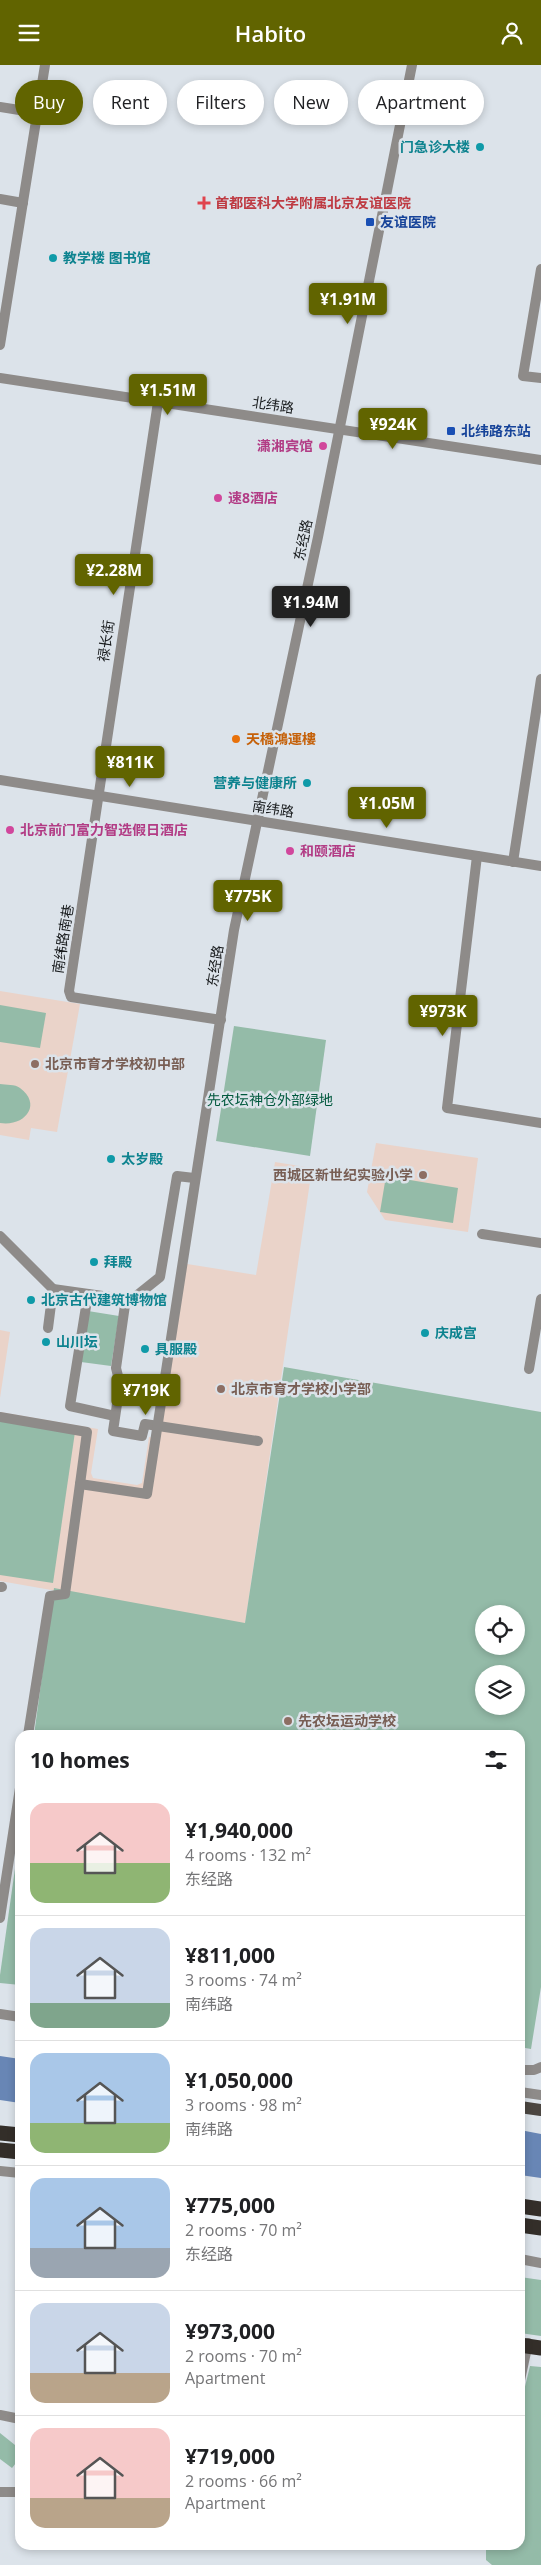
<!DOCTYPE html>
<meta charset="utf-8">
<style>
:root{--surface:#fff;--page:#f2f2f2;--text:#202124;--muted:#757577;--line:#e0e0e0;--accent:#616400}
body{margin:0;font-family:"Open Sans","Noto Sans SC",sans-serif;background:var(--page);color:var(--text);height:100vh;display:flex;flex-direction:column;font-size:19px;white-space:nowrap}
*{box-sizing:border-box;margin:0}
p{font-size:16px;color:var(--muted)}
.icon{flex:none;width:28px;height:28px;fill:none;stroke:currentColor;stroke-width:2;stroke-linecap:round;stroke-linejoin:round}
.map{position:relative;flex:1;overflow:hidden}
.panel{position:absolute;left:15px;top:1665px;width:510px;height:820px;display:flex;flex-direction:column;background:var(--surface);border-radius:15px;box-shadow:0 2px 8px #0003}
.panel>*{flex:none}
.guide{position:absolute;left:15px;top:15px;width:511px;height:45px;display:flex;gap:10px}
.fabs{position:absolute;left:475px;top:1540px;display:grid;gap:10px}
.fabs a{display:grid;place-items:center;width:50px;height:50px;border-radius:50%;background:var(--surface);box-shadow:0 2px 8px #0003;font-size:25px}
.price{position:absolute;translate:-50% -42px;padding:0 11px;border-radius:5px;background:var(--accent);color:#fff;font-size:16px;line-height:32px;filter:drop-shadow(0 1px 2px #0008)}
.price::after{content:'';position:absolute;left:50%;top:30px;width:15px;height:11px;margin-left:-8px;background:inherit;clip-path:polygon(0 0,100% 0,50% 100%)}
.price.selected{background:#222;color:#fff}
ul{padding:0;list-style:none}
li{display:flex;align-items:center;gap:15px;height:125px;padding:0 15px}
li+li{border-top:1px solid var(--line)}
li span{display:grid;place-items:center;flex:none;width:140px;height:100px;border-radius:15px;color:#555}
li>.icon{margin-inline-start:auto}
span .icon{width:60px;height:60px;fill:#fffc;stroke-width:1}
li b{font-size:21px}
h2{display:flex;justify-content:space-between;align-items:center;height:60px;padding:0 15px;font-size:21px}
.pill{padding:0 18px;border-radius:22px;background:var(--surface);box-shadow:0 2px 8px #0003;font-size:18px;line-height:45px}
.pill.selected{background:var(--accent);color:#fff}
header{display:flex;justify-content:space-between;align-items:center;height:65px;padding:0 15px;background:var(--accent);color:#fff;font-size:22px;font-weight:600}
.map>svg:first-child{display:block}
.education{fill:#ead3c9}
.green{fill:#94bba8;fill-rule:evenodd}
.water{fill:#6886b5}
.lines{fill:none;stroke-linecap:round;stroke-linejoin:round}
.minor{stroke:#8e8b89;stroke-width:10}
.major{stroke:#4b4641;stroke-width:12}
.highway{stroke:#332e29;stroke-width:15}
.culture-dot{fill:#0f9aa8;stroke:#dce3ea;stroke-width:2}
.health-dot{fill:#e0444e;stroke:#dce3ea;stroke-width:2}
.transit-dot{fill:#1a4fb4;stroke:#dce3ea;stroke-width:2}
.hotel-dot{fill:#d1479c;stroke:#dce3ea;stroke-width:2}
.food-dot{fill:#e8710a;stroke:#dce3ea;stroke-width:2}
.education-dot{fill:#8d6e63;stroke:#dce3ea;stroke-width:2}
.labels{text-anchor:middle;stroke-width:5;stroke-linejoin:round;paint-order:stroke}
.culture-label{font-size:14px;font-weight:bold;fill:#0d838f;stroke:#dce3ea;text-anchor:start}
.health-label{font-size:14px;font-weight:bold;fill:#be3a42;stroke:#dce3ea;text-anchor:start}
.transit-label{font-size:14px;font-weight:bold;fill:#164399;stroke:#dce3ea;text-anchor:start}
.street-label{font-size:14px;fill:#191c1e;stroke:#dce3ea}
.hotel-label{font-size:14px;font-weight:bold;fill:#b23c85;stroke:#dce3ea;text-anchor:start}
.food-label{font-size:14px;font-weight:bold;fill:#c56008;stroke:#dce3ea;text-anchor:start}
.education-label{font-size:14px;font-weight:bold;fill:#785e54;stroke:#dce3ea;text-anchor:start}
.park-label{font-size:14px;fill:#00583d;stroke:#dce3ea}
</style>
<header><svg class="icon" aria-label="menu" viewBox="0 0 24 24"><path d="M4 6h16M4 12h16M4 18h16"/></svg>Habito<svg class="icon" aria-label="person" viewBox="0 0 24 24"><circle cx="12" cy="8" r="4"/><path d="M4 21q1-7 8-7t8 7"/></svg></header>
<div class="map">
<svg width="541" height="2500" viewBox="0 0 541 2500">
<rect width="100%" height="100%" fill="#dce3ea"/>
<g class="education">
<polygon points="0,926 80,939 57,1067 31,1063 29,1075 0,1070"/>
<polygon points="376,1078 478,1093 468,1167 385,1155 367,1127"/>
<polygon points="275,1097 312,1103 245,1559 0,1516 0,1347 98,1364 91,1408 93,1413 137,1420 142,1418 149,1372 155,1373 181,1198 256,1210"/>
<polygon points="0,1265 10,1267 0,1333"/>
</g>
<g class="green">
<polygon points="0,940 46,948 40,983 0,977"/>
<polygon points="234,961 326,975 310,1091 216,1076"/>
<path d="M0,1019C6,1020 15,1019 20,1023C43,1040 24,1062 0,1058Z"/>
<polygon points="386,1111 458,1123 453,1158 380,1147"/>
<polygon points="88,1246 119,1251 111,1301 81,1297"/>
<path d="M284,1302L541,1347V1922L531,1984L520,1982V1670H34L54,1523L245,1558ZM484,1549H516V1581H484ZM484,1609H516V1641H484Z"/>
<polygon points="0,1356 75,1367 53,1518 0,1510"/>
<polygon points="20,1768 20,1920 0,1918 0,1910"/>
<polygon points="520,2212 541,2215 541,2271 520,2268"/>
<polygon points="530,2301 541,2302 541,2500 492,2500 486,2495 486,2480 520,2480 520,2342"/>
<polygon points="0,2368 20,2384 20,2393 12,2403 0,2394"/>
</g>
<g class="water">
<polygon points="0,1991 20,1994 20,2038 0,2035"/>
<polygon points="520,2065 541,2069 541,2113 520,2110"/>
</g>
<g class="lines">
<g class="minor">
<polyline points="0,42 38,48"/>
<polyline points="0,134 23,138"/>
<polyline points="541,204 523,311 541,313"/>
<polyline points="0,280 45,0"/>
<polyline points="0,313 541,395"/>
<polyline points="158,337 69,926 71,932 221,955"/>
<polyline points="0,715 541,801"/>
<polyline points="477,791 447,1043 541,1058"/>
<polyline points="513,797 541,614"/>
<polyline points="194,1113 177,1111 160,1212 125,1240 116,1303 120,1319 113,1366 142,1371 145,1359 258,1376"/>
<polyline points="482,1169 541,1178"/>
<polyline points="0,1171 53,1224 131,1235"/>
<polyline points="88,1229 70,1341 115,1351"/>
<polyline points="48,1263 53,1224"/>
<polyline points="529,1304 541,1234"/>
<polyline points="0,1352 87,1367 80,1419"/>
<polyline points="0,1522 2,1522"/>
<polyline points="28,1670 50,1531 65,1529 80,1419 147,1429 234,865 318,472 412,0"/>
<polyline points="0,1853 20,1723"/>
<polyline points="0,1949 20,1952"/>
<polyline points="520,2005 534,2005 541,2002"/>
<polyline points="520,2027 541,2030"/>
<polyline points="0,2106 20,2108"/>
<polyline points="520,2194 541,2198"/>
<polyline points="520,2315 528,2278"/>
<polyline points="0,2350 20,2354"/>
<polyline points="0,2427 20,2427"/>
</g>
<polyline class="major" points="520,2042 541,2045"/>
<g class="highway">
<polyline points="0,2068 20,2070"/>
<polyline points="0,2085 20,2087"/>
<polyline points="520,2141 541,2144"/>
<polyline points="520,2160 541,2163"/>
<polyline points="520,2280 541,2283"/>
</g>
</g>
<g class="culture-dot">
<circle cx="480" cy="82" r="5"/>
<circle cx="53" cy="193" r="5"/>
<circle cx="307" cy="718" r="5"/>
<circle cx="111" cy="1094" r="5"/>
<circle cx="94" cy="1197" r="5"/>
<circle cx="31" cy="1235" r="5"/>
<circle cx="425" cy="1268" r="5"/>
<circle cx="46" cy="1277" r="5"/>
<circle cx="145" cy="1284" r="5"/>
</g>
<path class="health-dot" d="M201.5 130.5h5v5h5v5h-5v5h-5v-5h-5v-5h5z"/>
<g class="transit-dot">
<rect x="365" y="152" width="10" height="10" rx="2.5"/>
<rect x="446" y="361" width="10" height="10" rx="2.5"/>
</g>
<g class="hotel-dot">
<circle cx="323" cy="381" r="5"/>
<circle cx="218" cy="433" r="5"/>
<circle cx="10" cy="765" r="5"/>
<circle cx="290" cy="786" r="5"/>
</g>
<circle class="food-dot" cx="236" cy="674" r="5"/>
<g class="education-dot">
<circle cx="35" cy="999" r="5"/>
<circle cx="423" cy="1110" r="5"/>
<circle cx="221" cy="1324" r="5"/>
<circle cx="288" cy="1656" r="5"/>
</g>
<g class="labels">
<g class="culture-label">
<text x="470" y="87" text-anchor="end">门急诊大楼</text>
<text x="63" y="198">教学楼 图书馆</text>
<text x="297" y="723" text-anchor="end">营养与健康所</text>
<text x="121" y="1099">太岁殿</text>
<text x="104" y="1202">拜殿</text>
<text x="41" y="1240">北京古代建筑博物馆</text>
<text x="435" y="1273">庆成宫</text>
<text x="56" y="1282">山川坛</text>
<text x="155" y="1289">具服殿</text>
</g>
<g class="health-label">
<text x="215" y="143">首都医科大学附属北京友谊医院</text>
</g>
<g class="transit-label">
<text x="380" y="162">友谊医院</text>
<text x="461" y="371">北纬路东站</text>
</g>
<g class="street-label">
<text transform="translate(273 340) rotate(9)" y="5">北纬路</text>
<text transform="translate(303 475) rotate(-78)" y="5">东经路</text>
<text transform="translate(106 576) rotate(-82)" y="5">禄长街</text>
<text transform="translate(273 744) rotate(9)" y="5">南纬路</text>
<text transform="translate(63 874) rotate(-81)" y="5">南纬路南巷</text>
<text transform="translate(215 901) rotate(-81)" y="5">东经路</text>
</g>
<g class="hotel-label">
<text x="313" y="386" text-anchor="end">潇湘宾馆</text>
<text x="228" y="438">速8酒店</text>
<text x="20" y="770">北京前门富力智选假日酒店</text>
<text x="300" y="791">和颐酒店</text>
</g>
<g class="food-label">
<text x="246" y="679">天橋鴻運樓</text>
</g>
<g class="education-label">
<text x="45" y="1004">北京市育才学校初中部</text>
<text x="413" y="1115" text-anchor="end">西城区新世纪实验小学</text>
<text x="231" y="1329">北京市育才学校小学部</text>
<text x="298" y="1661">先农坛运动学校</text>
</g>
<g class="park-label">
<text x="270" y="1040">先农坛神仓外部绿地</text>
</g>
</g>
</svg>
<div class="fabs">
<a><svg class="icon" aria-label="locate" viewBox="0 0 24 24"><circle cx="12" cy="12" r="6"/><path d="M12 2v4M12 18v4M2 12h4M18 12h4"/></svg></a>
<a><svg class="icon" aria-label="layers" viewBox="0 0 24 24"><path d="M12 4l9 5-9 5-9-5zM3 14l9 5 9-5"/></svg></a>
</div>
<b class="price" style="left:348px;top:260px">¥1.91M</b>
<b class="price" style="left:168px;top:351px">¥1.51M</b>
<b class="price" style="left:393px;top:385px">¥924K</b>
<b class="price" style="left:114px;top:531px">¥2.28M</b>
<b class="price selected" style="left:311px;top:563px">¥1.94M</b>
<b class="price" style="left:130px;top:723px">¥811K</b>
<b class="price" style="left:387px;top:764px">¥1.05M</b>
<b class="price" style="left:248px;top:857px">¥775K</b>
<b class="price" style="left:443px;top:972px">¥973K</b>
<b class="price" style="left:146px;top:1351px">¥719K</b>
<div class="guide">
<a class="pill selected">Buy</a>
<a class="pill">Rent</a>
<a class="pill">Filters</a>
<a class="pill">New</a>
<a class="pill">Apartment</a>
</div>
<section class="panel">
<h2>10 homes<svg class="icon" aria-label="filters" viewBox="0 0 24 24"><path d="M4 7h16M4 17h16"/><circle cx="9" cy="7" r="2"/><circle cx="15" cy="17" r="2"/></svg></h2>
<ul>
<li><span style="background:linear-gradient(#f6c9c9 60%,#8fb573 0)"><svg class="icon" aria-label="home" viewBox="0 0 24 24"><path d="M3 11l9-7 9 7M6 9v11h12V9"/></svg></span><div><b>¥1,940,000</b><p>4 rooms · 132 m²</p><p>东经路</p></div></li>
<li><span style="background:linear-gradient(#c9d6e8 75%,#7fa58c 0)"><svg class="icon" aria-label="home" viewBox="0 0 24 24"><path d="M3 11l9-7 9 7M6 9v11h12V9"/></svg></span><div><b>¥811,000</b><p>3 rooms · 74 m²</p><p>南纬路</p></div></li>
<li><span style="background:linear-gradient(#a9c7e8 70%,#8fb573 0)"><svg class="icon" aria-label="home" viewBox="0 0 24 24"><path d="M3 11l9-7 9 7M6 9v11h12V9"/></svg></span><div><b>¥1,050,000</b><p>3 rooms · 98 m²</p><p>南纬路</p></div></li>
<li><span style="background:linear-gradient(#a9c7e8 70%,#9aa5b1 0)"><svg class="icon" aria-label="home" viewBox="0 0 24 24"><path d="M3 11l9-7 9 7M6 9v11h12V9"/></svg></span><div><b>¥775,000</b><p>2 rooms · 70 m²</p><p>东经路</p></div></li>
<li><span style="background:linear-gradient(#c9d6e8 70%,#b9a48a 0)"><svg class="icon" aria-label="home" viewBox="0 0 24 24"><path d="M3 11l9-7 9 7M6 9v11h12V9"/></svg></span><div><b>¥973,000</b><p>2 rooms · 70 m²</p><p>Apartment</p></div></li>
<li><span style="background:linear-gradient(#f6c9c9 70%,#b9a48a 0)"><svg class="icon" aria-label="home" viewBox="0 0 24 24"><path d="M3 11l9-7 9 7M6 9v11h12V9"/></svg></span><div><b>¥719,000</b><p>2 rooms · 66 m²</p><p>Apartment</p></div></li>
</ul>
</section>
</div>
